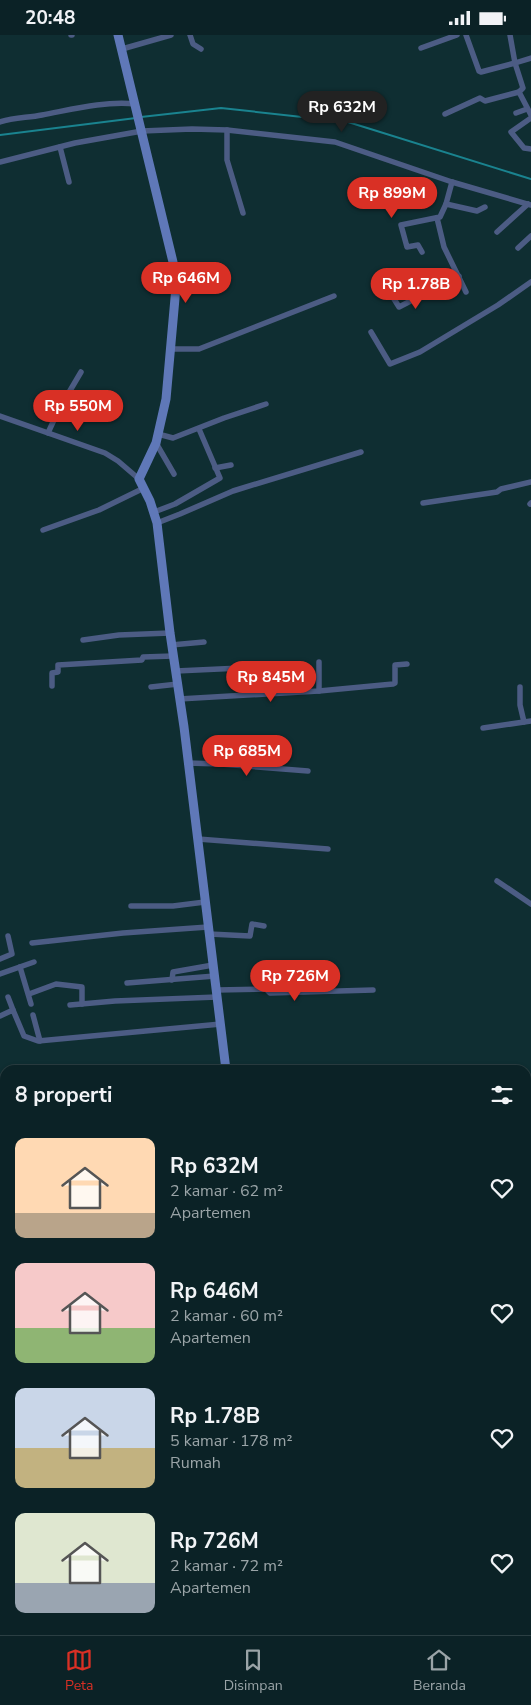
<!DOCTYPE html>
<html lang="id">
<meta charset="utf-8">
<style>
:root{--surface:#0b2226;--page:#142a2e;--text:#f1f3f6;--muted:#9aa4a7;--line:#2b3f43;--accent:#d93025}
body{margin:0;font-family:"Nunito Sans",sans-serif;background:var(--page);color:var(--text);height:100vh;display:flex;flex-direction:column;font-size:19px;white-space:nowrap}
*{box-sizing:border-box;margin:0}
p{font-size:16px;color:var(--muted)}
.icon{flex:none;width:28px;height:28px;fill:none;stroke:currentColor;stroke-width:2;stroke-linecap:round;stroke-linejoin:round}
.map{position:relative;flex:1;overflow:hidden}
.side{position:absolute;left:0px;top:1030px;width:531px;height:570px;display:flex;flex-direction:column;background:var(--surface);border-radius:15px 15px 0 0;box-shadow:0 1px 4px #0004,0 0 0 1px var(--line)}
.side>*{flex:none}
.price{position:absolute;translate:-50% -42px;padding:0 11px;border-radius:18px;background:var(--accent);color:#fff;font-size:16px;line-height:32px;filter:drop-shadow(0 1px 2px #0008)}
.price::after{content:'';position:absolute;left:50%;top:30px;width:15px;height:11px;margin-left:-8px;background:inherit;clip-path:polygon(0 0,100% 0,50% 100%)}
.price.active{background:#222;color:#fff}
ul{padding:0;list-style:none}
li{display:flex;align-items:center;gap:15px;height:125px;padding:0 15px}
li span{display:grid;place-items:center;flex:none;width:140px;height:100px;border-radius:10px;color:#555}
li>.icon{margin-inline-start:auto}
span .icon{width:60px;height:60px;fill:#fffc;stroke-width:1}
li b{font-size:21px}
h2{display:flex;justify-content:space-between;align-items:center;height:60px;padding:0 15px;font-size:21px}
.status{display:flex;justify-content:space-between;align-items:center;height:35px;padding:0 25px;background:var(--surface);direction:ltr}
.status svg{height:14px;fill:currentColor}
.tab-bar{display:flex;justify-content:space-around;align-items:center;height:70px;border-top:1px solid var(--line);background:var(--surface);font-size:14px;color:var(--muted)}
.tab-bar a{display:grid;justify-items:center;gap:2px}
.tab-bar .active{color:var(--accent)}
.map>svg:first-child{display:block}
.lines{fill:none;stroke-linecap:round;stroke-linejoin:round}
.stream{stroke:#1a838f;stroke-width:2}
.street{stroke:#4c5c84;stroke-width:5.5}
.secondary{stroke:#5f78b8;stroke-width:9}
.highway{stroke:#84a3f2;stroke-width:11}
</style>
<div class="status"><b>20:48</b><svg viewBox="0 0 49 12"><path d="M0 12V9h3v3zM5 12V6h3v6zM10 12V3h3v9zM15 12V0h3v12zM26 1h20v11H26zM47 4h2v5h-2z"/></svg></div>
<div class="map">
<svg width="531" height="1600" viewBox="0 0 531 1600">
<rect width="100%" height="100%" fill="#0f2e32"/>
<g class="lines">
<g class="stream">
<polyline points="141,82 221,73 348,87 531,144"/>
<polyline points="0,100 136,83"/>
</g>
<g class="street">
<polyline points="71,0 72,0"/>
<polyline points="190,0 193,9 201,14"/>
<polyline points="466,0 479,36 481,37 515,28 523,53 519,57 531,80"/>
<polyline points="510,0 515,28 531,23"/>
<polyline points="421,13 457,0"/>
<polyline points="122,14 171,0"/>
<polyline points="516,78 527,74"/>
<polyline points="445,79 480,63 485,66 519,57"/>
<polyline points="531,83 511,97 524,113 531,114"/>
<path d="M0,87C14,82 28,83 42,80C74,74 103,66 136,69"/>
<polyline points="227,95 227,125 243,178"/>
<polyline points="60,112 69,147"/>
<polyline points="0,127 75,108 142,96 192,94 227,95 335,107 452,147 531,170"/>
<polyline points="452,147 446,169 477,176 485,172"/>
<polyline points="437,183 444,212 466,257"/>
<polyline points="497,197 528,169"/>
<polyline points="518,213 531,201"/>
<polyline points="422,217 418,210 407,212 401,190 440,182 446,169"/>
<polyline points="386,251 399,272 459,241"/>
<polyline points="371,297 390,329 420,317 498,270 531,247"/>
<polyline points="171,314 199,314 334,261"/>
<polyline points="0,381 105,418 118,426 139,444"/>
<polyline points="48,398 58,376 81,337"/>
<polyline points="158,399 173,403 224,383 266,369"/>
<polyline points="156,408 174,439"/>
<polyline points="215,433 231,430"/>
<polyline points="423,468 497,457 501,454 531,447"/>
<polyline points="530,469 531,468"/>
<polyline points="154,477 175,469 220,443 199,394"/>
<polyline points="157,488 180,479 233,456 361,417"/>
<polyline points="43,495 99,475 144,453"/>
<polyline points="83,605 119,600 170,598"/>
<polyline points="171,610 204,607"/>
<polyline points="176,636 241,633"/>
<polyline points="52,651 52,638 58,637 58,630 142,625 143,622 173,621"/>
<polyline points="151,652 178,649"/>
<polyline points="520,652 520,670 524,687"/>
<polyline points="319,656 393,649 395,648 395,630 407,629"/>
<polyline points="277,658 278,632"/>
<polyline points="179,664 319,656 319,627"/>
<polyline points="483,693 531,686"/>
<polyline points="187,728 221,729 308,736"/>
<polyline points="198,804 328,814"/>
<polyline points="497,846 531,869"/>
<polyline points="131,871 173,871 205,867"/>
<polyline points="209,899 250,901 252,889 264,891"/>
<polyline points="32,908 123,898 208,892"/>
<polyline points="0,924 12,919 8,901"/>
<polyline points="20,932 31,969"/>
<polyline points="0,939 34,927"/>
<polyline points="172,945 173,937 213,930"/>
<polyline points="127,948 215,941"/>
<polyline points="217,955 266,954 270,958 373,955"/>
<polyline points="29,959 56,949 82,952 82,969"/>
<polyline points="8,962 13,975"/>
<polyline points="70,970 115,966 217,962"/>
<polyline points="33,980 40,1006"/>
<polyline points="0,981 13,975 24,1001 38,1006 221,989"/>
<polyline points="0,1227 5,1226"/>
<polyline points="526,1235 531,1239"/>
<polyline points="0,1253 5,1253"/>
<polyline points="0,1287 5,1290"/>
<polyline points="526,1348 531,1355"/>
<polyline points="526,1557 531,1557"/>
<polyline points="303,1595 313,1600"/>
<polyline points="507,1595 515,1600"/>
<polyline points="374,1600 376,1595"/>
<polyline points="471,1600 475,1595"/>
</g>
<polyline class="secondary" points="118,0 173,227 176,252 166,364 156,408 139,444 150,466 157,488 170,598 184,692 226,1035"/>
<g class="highway">
<polyline points="526,1328 531,1323"/>
<polyline points="526,1339 531,1335"/>
<polyline points="326,1600 329,1595"/>
</g>
</g>
</svg>
<b class="price active" style="left:342px;top:98px">Rp 632M</b>
<b class="price" style="left:392px;top:184px">Rp 899M</b>
<b class="price" style="left:186px;top:269px">Rp 646M</b>
<b class="price" style="left:416px;top:275px">Rp 1.78B</b>
<b class="price" style="left:78px;top:397px">Rp 550M</b>
<b class="price" style="left:271px;top:668px">Rp 845M</b>
<b class="price" style="left:247px;top:742px">Rp 685M</b>
<b class="price" style="left:295px;top:967px">Rp 726M</b>
<section class="side">
<h2>8 properti<svg class="icon" aria-label="filters" viewBox="0 0 24 24"><path d="M4 7h16M4 17h16"/><circle cx="9" cy="7" r="2"/><circle cx="15" cy="17" r="2"/></svg></h2>
<ul>
<li><span style="background:linear-gradient(#ffd9b3 75%,#b9a48a 0)"><svg class="icon" aria-label="home" viewBox="0 0 24 24"><path d="M3 11l9-7 9 7M6 9v11h12V9"/></svg></span><div><b>Rp 632M</b><p>2 kamar · 62 m²</p><p>Apartemen</p></div><svg class="icon" aria-label="heart" viewBox="0 0 24 24"><path d="M12 20l-8-8c-3-5 5-10 8-4 3-6 11-1 8 4z"/></svg></li>
<li><span style="background:linear-gradient(#f6c9c9 65%,#8fb573 0)"><svg class="icon" aria-label="home" viewBox="0 0 24 24"><path d="M3 11l9-7 9 7M6 9v11h12V9"/></svg></span><div><b>Rp 646M</b><p>2 kamar · 60 m²</p><p>Apartemen</p></div><svg class="icon" aria-label="heart" viewBox="0 0 24 24"><path d="M12 20l-8-8c-3-5 5-10 8-4 3-6 11-1 8 4z"/></svg></li>
<li><span style="background:linear-gradient(#c9d6e8 60%,#c2b280 0)"><svg class="icon" aria-label="home" viewBox="0 0 24 24"><path d="M3 11l9-7 9 7M6 9v11h12V9"/></svg></span><div><b>Rp 1.78B</b><p>5 kamar · 178 m²</p><p>Rumah</p></div><svg class="icon" aria-label="heart" viewBox="0 0 24 24"><path d="M12 20l-8-8c-3-5 5-10 8-4 3-6 11-1 8 4z"/></svg></li>
<li><span style="background:linear-gradient(#dfe7d0 70%,#9aa5b1 0)"><svg class="icon" aria-label="home" viewBox="0 0 24 24"><path d="M3 11l9-7 9 7M6 9v11h12V9"/></svg></span><div><b>Rp 726M</b><p>2 kamar · 72 m²</p><p>Apartemen</p></div><svg class="icon" aria-label="heart" viewBox="0 0 24 24"><path d="M12 20l-8-8c-3-5 5-10 8-4 3-6 11-1 8 4z"/></svg></li>
</ul>
</section>
</div>
<nav class="tab-bar">
<a class="active"><svg class="icon" aria-label="map" viewBox="0 0 24 24"><path d="M3 6l6-2 6 2 6-2v14l-6 2-6-2-6 2zM9 4v14M15 6v14"/></svg>Peta</a>
<a><svg class="icon" aria-label="saved" viewBox="0 0 24 24"><path d="M7 4h10v16l-5-4-5 4z"/></svg>Disimpan</a>
<a><svg class="icon" aria-label="home" viewBox="0 0 24 24"><path d="M3 11l9-7 9 7M6 9v11h12V9"/></svg>Beranda</a>
</nav>
